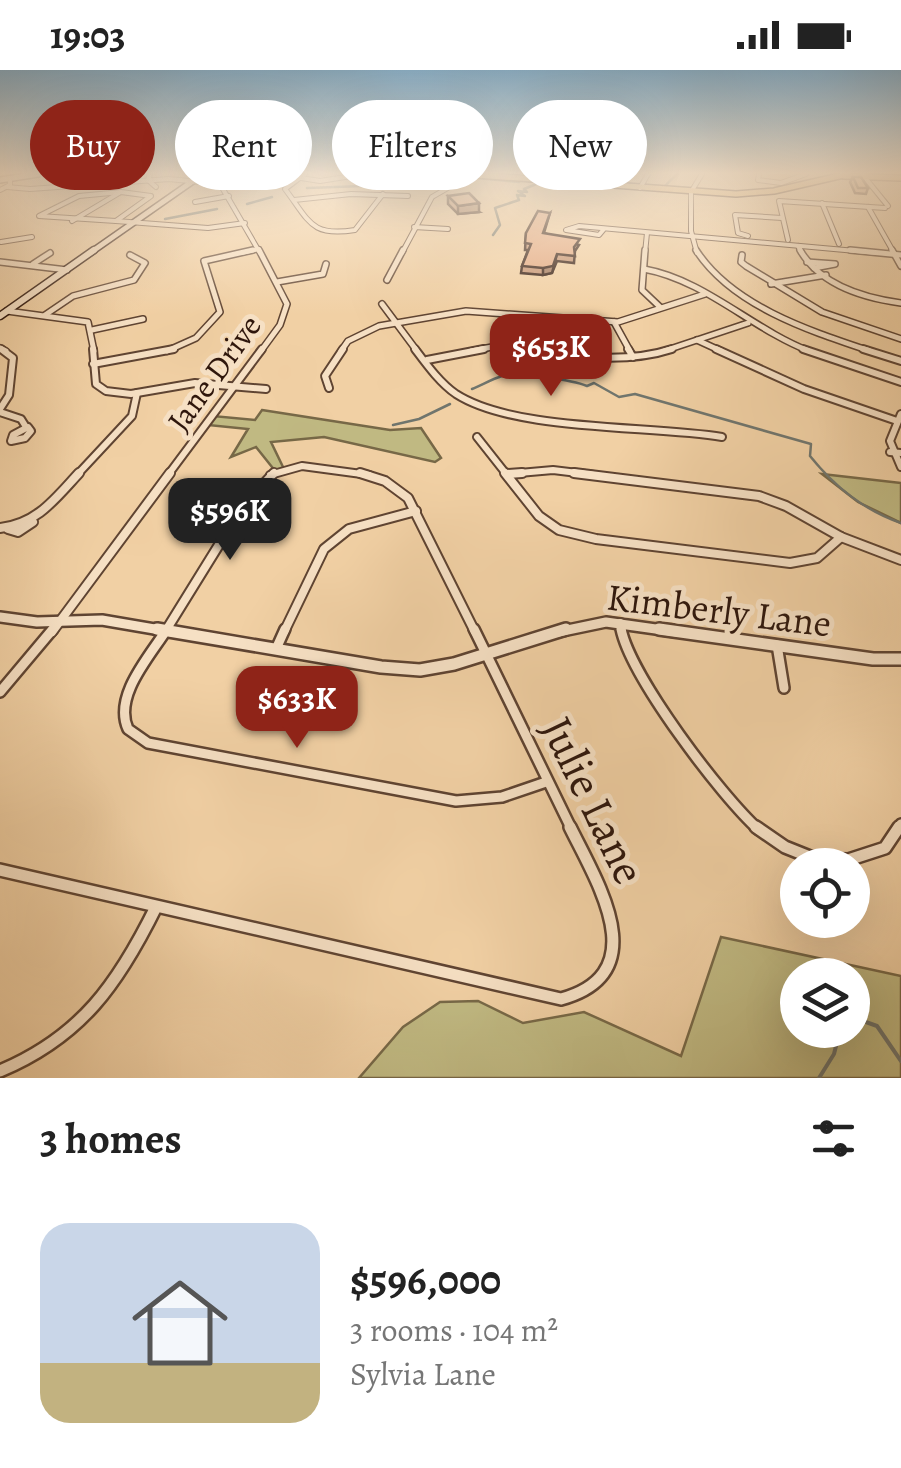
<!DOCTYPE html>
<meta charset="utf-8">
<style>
:root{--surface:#fff;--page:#f6f6f6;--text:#222;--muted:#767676;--accent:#8f2418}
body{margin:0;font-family:Alegreya,serif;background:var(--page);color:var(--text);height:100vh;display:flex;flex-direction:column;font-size:38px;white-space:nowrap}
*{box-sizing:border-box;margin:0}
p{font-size:32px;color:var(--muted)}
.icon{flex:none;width:55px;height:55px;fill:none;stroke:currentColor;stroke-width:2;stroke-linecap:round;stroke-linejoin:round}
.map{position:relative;height:1008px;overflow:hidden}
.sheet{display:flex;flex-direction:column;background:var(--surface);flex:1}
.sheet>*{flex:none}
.guide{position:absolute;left:30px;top:30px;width:842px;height:90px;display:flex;gap:20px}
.tools{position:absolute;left:780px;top:778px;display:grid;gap:20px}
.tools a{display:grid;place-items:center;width:90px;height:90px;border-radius:50%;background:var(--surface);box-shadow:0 10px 40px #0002;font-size:50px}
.price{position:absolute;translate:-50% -85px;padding:0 22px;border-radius:20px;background:var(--accent);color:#fff;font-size:32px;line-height:65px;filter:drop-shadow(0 2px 5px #0008)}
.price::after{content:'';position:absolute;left:50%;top:60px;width:30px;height:22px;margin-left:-15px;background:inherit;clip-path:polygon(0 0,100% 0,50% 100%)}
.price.active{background:#222;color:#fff}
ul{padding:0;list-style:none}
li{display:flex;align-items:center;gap:30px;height:250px;padding:0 40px}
li span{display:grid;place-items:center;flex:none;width:280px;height:200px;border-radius:30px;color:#555}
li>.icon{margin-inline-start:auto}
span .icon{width:120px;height:120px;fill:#fffc;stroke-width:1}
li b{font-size:42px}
h2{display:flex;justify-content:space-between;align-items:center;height:120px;padding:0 40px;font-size:42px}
.chip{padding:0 35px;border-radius:45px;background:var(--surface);box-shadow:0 10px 40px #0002;font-size:35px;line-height:90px}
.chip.active{background:var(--accent);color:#fff}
.status{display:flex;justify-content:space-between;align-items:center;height:70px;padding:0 50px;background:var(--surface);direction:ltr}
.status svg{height:28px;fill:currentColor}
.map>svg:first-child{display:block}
.green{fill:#c0b982;stroke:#776847;stroke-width:2.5;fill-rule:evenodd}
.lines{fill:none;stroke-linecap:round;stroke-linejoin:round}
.stream-far1{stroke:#70756d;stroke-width:2.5}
.stream{stroke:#70756d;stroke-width:4}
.minor-far5-casing{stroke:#5f4432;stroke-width:6}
.minor-far4-casing{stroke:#5f4432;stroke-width:8}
.minor-far3-casing{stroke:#5f4432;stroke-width:10}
.minor-far2-casing{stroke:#5f4432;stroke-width:12}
.minor-far1-casing{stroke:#5f4432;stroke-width:14}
.minor-casing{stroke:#5f4432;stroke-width:16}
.tertiary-far4-casing{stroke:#5f4432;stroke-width:6}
.tertiary-far3-casing{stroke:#5f4432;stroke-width:8}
.tertiary-far2-casing{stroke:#5f4432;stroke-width:10}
.tertiary-far1-casing{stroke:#5f4432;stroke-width:14}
.tertiary-casing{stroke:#5f4432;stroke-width:16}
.secondary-far1-casing{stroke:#2e160c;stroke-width:8}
.secondary-casing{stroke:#2e160c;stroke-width:9}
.primary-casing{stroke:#2e160c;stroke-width:8}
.minor-far5{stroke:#f6e0c4;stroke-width:4}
.minor-far4{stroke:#f6e0c4;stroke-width:5}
.minor-far3{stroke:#f6e0c4;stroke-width:6}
.minor-far2{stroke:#f6e0c4;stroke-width:8}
.minor-far1{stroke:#f6e0c4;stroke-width:9}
.minor{stroke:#f6e0c4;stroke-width:11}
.tertiary-far4{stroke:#f6e0c4;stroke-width:4}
.tertiary-far3{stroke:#f6e0c4;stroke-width:5}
.tertiary-far2{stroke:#f6e0c4;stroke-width:6}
.tertiary-far1{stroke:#f6e0c4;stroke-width:9}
.tertiary{stroke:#f6e0c4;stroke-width:11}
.secondary-far1{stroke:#f6e0c4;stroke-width:5}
.secondary{stroke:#f6e0c4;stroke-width:6}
.primary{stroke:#e8b872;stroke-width:5}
.wall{fill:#c39170;stroke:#2e160c;stroke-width:2.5}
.shaded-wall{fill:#9f765b;stroke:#2e160c;stroke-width:2.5}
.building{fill:#e3a982;stroke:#2e160c;stroke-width:2.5}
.labels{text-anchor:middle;stroke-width:10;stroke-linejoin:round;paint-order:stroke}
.far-street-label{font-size:32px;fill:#2e160c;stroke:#f6e0c4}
.street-label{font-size:38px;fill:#2e160c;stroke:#f6e0c4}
.near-street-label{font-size:45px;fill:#2e160c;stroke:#f6e0c4}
</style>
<div class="status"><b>19:03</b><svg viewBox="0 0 49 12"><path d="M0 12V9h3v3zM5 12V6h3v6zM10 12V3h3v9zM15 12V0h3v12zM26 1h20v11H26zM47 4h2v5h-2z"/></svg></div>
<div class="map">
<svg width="901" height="1008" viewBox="0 0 901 1008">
<rect width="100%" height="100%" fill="#f1d0a4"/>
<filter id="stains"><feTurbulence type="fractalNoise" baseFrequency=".002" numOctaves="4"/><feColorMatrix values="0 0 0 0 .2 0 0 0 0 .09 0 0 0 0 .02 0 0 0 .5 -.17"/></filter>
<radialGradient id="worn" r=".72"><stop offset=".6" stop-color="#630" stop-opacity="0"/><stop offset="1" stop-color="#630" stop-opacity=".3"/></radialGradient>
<g class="green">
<polygon points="262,340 390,360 421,358 441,388 435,392 324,367 271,372 284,399 276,402 256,377 231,387 248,359 208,355 213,346 255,350"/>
<polygon points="822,404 901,413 901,453 858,432"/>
<path d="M721,867L901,906V1008H359L403,957L440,932L478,931L523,953L584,942L681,986ZM852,905V960H798V905Z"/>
</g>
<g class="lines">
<g class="stream-far1">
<polyline points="217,104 267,114"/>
<polyline points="477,108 519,112"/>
<polyline points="665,116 677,104"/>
<polyline points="307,118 418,114 462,108"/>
<polyline points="247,134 272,127"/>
<polyline points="165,149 217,139"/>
<polyline points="493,165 500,155 495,138 519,130 517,125 525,126 518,121 527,122 524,119 539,113"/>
<path d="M472,319C482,315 492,309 502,306C517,302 573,310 587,316L594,313L619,327L635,324L811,374L810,386C835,417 863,440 901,453"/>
<polyline points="393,355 419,349 450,334"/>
</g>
<g class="stream">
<polyline points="852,947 877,956 901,991"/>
<polyline points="819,1008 834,984 840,960"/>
</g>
<defs>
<g id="minor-far5">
<polyline points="150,104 148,110 156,117"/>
<polyline points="276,104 320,111 364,104"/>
<path d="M305,104L285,119C310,152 311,167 355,160L383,124"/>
<polyline points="759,104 758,110 781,113 806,104"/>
<polyline points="862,104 888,136"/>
<polyline points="589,114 592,104"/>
<polyline points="7,117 30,119 169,109 220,114 260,183"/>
<polyline points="640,118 648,104"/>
<polyline points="0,120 10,115 10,109"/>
<polygon points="121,122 151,126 116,151 39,146 79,126"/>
<polyline points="691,122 702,104"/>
<polyline points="294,130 351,124 408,126"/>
<polyline points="195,132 229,126"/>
<polyline points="822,133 839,174"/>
<polyline points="868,137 894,183"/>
<polyline points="72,151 119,123"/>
<polyline points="116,151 208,158 245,153"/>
<polyline points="414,157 448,159"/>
<polyline points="604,159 599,165 566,160 579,156 878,183"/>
<polyline points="748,166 738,163 735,145 782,148"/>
<polyline points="788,170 779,131 885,138"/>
<polyline points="1,172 32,167"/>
<polyline points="798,176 802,183"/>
<polyline points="241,183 259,179"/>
<polyline points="402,183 432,127 472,104"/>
<polyline points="645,183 647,163"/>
</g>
<g id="minor-far4">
<polyline points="259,180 287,234 280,255 261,281"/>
<polyline points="645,180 642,220 660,237"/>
<path d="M800,180C820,215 864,228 901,233"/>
<polyline points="850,180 901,185"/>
<polyline points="892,180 901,196"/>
<polyline points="742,185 741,192 746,196 822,242 901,269"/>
<polyline points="0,192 67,200"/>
<polyline points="807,192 835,194 814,198"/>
<polyline points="33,194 50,183"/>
<path d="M644,199C705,210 752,259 809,281"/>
<polyline points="387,210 403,180"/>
<polyline points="277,212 323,204 326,194"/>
<polyline points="771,214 826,205"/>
<polyline points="382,234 417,281"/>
<polyline points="7,241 88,252 94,281"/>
<polyline points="45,245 73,226 134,210 145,193 130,185"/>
<polyline points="614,252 630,281"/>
<polyline points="92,260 143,249"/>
<polyline points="697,270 721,281"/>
<polyline points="0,278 6,281"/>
<polyline points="167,281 196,268 220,242 204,191 253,180"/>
<polyline points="341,281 348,271 379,256 466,241 618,252 705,224"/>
<polyline points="471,281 492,277 533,281"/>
<polyline points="664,281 748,253"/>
</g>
<g id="minor-far3">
<polyline points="93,279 96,314 106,321 131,324 195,313 266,319"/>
<path d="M415,279C427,295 440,313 456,324C515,362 650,355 722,367"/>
<path d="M508,279C562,284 620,296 672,279"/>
<polyline points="628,279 633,287"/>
<polyline points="716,279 804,319 897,351"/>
<polyline points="803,279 901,312"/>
<polyline points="427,290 484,279"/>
<polyline points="93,294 174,279"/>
<polyline points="329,318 325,306 343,279"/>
<polyline points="0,339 9,325 13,288 1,279"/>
<polyline points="0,342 21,349 26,357"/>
<polygon points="28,357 31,361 25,368 11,371 13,365"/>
<polyline points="477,367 507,405"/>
<polyline points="890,382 901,383"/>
<polyline points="507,404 553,400 594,405"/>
<polyline points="77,405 132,346 137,323"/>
<polyline points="168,405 262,279"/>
<polyline points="270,405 302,396 369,405"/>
</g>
<g id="minor-far2">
<polyline points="360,403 385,411 408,428 475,562"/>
<polyline points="505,403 539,446 559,460 596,469 790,493 817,488 841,467"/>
<polyline points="574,403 759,426 786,436 841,467 901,490"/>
<polyline points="507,404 522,403"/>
<path d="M0,458C37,454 55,429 79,403"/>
<polyline points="8,459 18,462 33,452"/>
<polyline points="620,553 622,562"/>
<polyline points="52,562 170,403"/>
<polyline points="165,562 243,436 274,403"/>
<polyline points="284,562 324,479 349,459 416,441"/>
</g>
<g id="minor-far1">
<path d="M167,559C150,586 113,626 128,659L148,673L456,731L502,727L546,712"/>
<polyline points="474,559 572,760"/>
<path d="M621,559C631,607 721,726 759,760"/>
<polyline points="777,575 784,618"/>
<polyline points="276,579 285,559"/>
<polyline points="0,622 53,559"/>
<polyline points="897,760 901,754"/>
</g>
<g id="minor">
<polyline points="756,757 785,777 815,789 848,790 885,778 899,757"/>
<path d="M0,800L561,929C655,903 598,814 570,757"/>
<path d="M0,1001C81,967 118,914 156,837"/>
</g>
<polyline id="tertiary-far4" points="691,122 691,161 697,183"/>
<path id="tertiary-far3" d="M696,180C732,236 810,261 870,281"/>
<g id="tertiary-far2">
<polyline points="863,279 901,291"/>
<polyline points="901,344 890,371 901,397"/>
</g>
<g id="tertiary-far1">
<polyline points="0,547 37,552 102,550 172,562"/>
<polyline points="558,562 606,552 677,562"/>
</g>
<g id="tertiary">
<polyline points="157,559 381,597 420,600 454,594 566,559"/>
<polyline points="659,559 873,589 901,589"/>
</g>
<g id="secondary-far1">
<polyline points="0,110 38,104"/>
<polyline points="90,183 203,104"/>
</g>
<polyline id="secondary" points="0,246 94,180"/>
<g id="primary">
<polyline points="464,104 736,124 774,121 848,104"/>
<polyline points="844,106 901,108"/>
</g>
</defs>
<use href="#minor-far5" class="minor-far5-casing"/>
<use href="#minor-far4" class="minor-far4-casing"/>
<use href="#minor-far3" class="minor-far3-casing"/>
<use href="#minor-far2" class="minor-far2-casing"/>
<use href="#minor-far1" class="minor-far1-casing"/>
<use href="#minor" class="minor-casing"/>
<use href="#tertiary-far4" class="tertiary-far4-casing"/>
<use href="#tertiary-far3" class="tertiary-far3-casing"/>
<use href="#tertiary-far2" class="tertiary-far2-casing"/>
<use href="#tertiary-far1" class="tertiary-far1-casing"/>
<use href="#tertiary" class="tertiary-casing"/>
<use href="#secondary-far1" class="secondary-far1-casing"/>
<use href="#secondary" class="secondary-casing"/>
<use href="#primary" class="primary-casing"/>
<use href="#minor-far5" class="minor-far5"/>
<use href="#minor-far4" class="minor-far4"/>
<use href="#minor-far3" class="minor-far3"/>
<use href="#minor-far2" class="minor-far2"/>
<use href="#minor-far1" class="minor-far1"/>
<use href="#minor" class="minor"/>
<use href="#tertiary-far4" class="tertiary-far4"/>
<use href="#tertiary-far3" class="tertiary-far3"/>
<use href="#tertiary-far2" class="tertiary-far2"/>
<use href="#tertiary-far1" class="tertiary-far1"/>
<use href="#tertiary" class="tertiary"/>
<use href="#secondary-far1" class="secondary-far1"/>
<use href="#secondary" class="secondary"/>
<use href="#primary" class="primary"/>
</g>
<g class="wall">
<polygon points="853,107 868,118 866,124 855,123 850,112"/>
<polygon points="448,126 479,142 458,144 448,134"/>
<polygon points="550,143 544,163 579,175 575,181 574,193 557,191 552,203 543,205 521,203 522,196 528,180 525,180 526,163"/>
</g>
<g class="shaded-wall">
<polygon points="479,133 479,142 458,144 458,136"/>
<polygon points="557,184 552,203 543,205 543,198"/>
</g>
<g class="building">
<polygon points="853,107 861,107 868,118 858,118"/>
<polygon points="469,123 479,133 458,136 448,126"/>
<polygon points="538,141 550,143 543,163 580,169 574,177 575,186 557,184 553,196 543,198 522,196 531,174 525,173 526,163"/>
</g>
<linearGradient id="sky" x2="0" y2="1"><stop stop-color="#89b4d1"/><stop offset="0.42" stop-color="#f9ead6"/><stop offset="1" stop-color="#f9ead6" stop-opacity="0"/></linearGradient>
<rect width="901" height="245" fill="url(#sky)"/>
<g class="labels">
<g class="far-street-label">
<text transform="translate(214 303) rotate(-54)" y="11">Jane Drive</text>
</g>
<g class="street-label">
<text transform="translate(719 540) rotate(7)" y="13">Kimberly Lane</text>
</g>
<g class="near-street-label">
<text transform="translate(594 730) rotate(64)" y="16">Julie Lane</text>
</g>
</g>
<rect width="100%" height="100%" filter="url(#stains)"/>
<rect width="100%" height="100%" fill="url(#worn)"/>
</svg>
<div class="tools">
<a><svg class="icon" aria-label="locate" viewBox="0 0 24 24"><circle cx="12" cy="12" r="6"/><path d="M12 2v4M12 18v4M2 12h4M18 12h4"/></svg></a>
<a><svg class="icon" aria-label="layers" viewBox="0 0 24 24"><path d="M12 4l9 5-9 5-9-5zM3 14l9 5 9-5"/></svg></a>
</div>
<b class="price" style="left:551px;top:329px">$653K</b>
<b class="price active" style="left:230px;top:493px">$596K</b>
<b class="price" style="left:297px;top:681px">$633K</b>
<div class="guide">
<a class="chip active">Buy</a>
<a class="chip">Rent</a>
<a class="chip">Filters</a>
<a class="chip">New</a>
</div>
</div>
<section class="sheet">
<h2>3 homes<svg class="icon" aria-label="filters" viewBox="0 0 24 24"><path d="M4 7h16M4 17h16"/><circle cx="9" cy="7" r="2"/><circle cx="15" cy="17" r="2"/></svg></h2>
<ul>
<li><span style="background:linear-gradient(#c9d6e8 70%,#c2b280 0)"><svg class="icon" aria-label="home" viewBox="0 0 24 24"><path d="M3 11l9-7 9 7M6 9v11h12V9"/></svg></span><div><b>$596,000</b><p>3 rooms · 104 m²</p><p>Sylvia Lane</p></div></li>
</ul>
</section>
